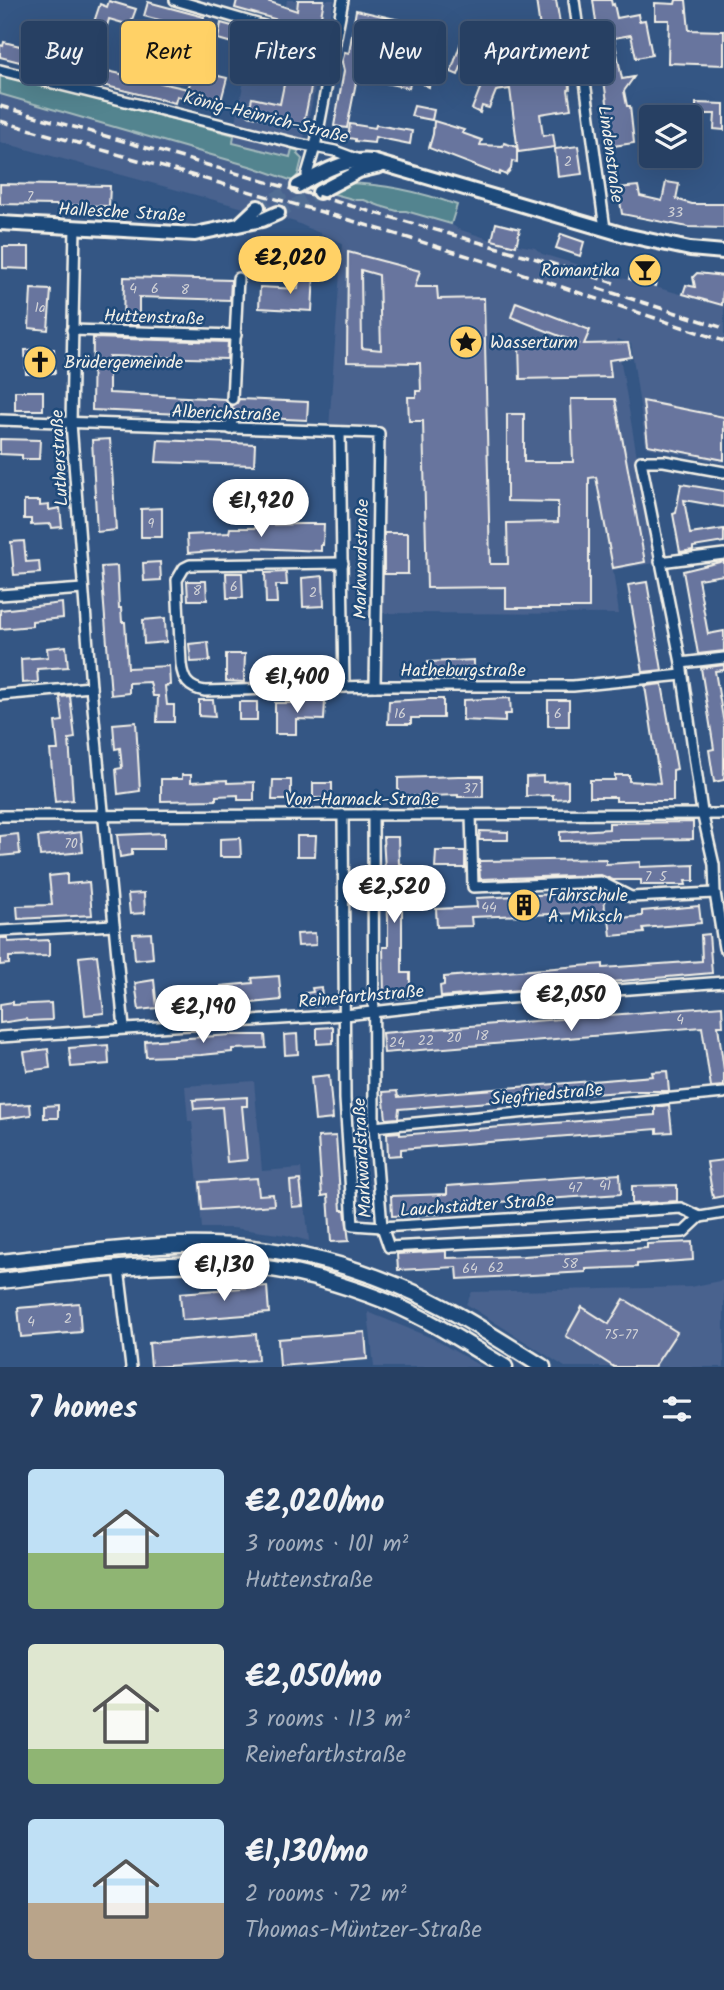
<!DOCTYPE html>
<meta charset="utf-8">
<style>
:root{--surface:#274063;--page:#334b6c;--text:#f1f3f6;--muted:#a4afbe;--line:#435978;--accent:#ffd166}
body{margin:0;font-family:Kalam,sans-serif;background:var(--page);color:var(--text);height:100vh;display:flex;flex-direction:column;font-size:26px;white-space:nowrap}
*{box-sizing:border-box;margin:0}
p{font-size:23px;color:var(--muted)}
.icon{flex:none;width:38px;height:38px;fill:none;stroke:currentColor;stroke-width:2;stroke-linecap:round;stroke-linejoin:round}
.map{position:relative;height:1367px;overflow:hidden}
.details{display:flex;flex-direction:column;background:var(--surface);flex:1}
.details>*{flex:none}
.guide{position:absolute;left:21px;top:21px;width:682px;height:63px;display:flex;gap:14px}
.fabs{position:absolute;left:639px;top:105px;display:grid;gap:14px}
.fabs a{display:grid;place-items:center;width:63px;height:63px;border-radius:7px;background:var(--surface);box-shadow:0 7px 28px #0002,0 0 0 2px var(--line);font-size:35px}
.price{position:absolute;translate:-50% -60px;padding:0 16px;border-radius:24px;background:#fff;color:#222;font-size:23px;line-height:46px;filter:drop-shadow(0 2px 4px #0008)}
.price::after{content:'';position:absolute;left:50%;top:42px;width:21px;height:16px;margin-left:-10px;background:inherit;clip-path:polygon(0 0,100% 0,50% 100%)}
.price.current{background:var(--accent);color:#111}
ul{padding:0;list-style:none}
li{display:flex;align-items:center;gap:21px;height:175px;padding:0 28px}
li span{display:grid;place-items:center;flex:none;width:196px;height:140px;border-radius:7px;color:#555}
li>.icon{margin-inline-start:auto}
span .icon{width:84px;height:84px;fill:#fffc;stroke-width:1}
li b{font-size:30px}
h2{display:flex;justify-content:space-between;align-items:center;height:84px;padding:0 28px;font-size:30px}
.tag{padding:0 24px;border-radius:7px;background:var(--surface);box-shadow:0 7px 28px #0002,0 0 0 2px var(--line);font-size:24px;line-height:63px}
.tag.current{background:var(--accent);color:#111}
.map>svg:first-child{display:block}
.built{fill:#48628e}
.green{fill:#53848f;stroke:#a4babc;stroke-width:2}
.building{fill:#68749e;stroke:#f4f1e8;stroke-width:2;fill-rule:evenodd}
.lines{fill:none;stroke-linecap:round;stroke-linejoin:round}
.secondary-tunnel{stroke:#516d93;stroke-width:12;stroke-dasharray:12 6;stroke-linecap:butt}
.minor-casing{stroke:#f4f1e8;stroke-width:14}
.secondary-casing{stroke:#f4f1e8;stroke-width:18}
.primary-casing{stroke:#f4f1e8;stroke-width:19}
.minor{stroke:#1f4a7a;stroke-width:9}
.secondary{stroke:#1f4a7a;stroke-width:12}
.primary{stroke:#1f4a7a;stroke-width:14}
.rail{stroke:#f4f1e8;stroke-width:3.5;stroke-dasharray:10 5;stroke-linecap:butt}
.labels{text-anchor:middle;stroke-width:5;stroke-linejoin:round;paint-order:stroke}
.number-label{font-size:14px;fill:#d1d2d6}
.street-label{font-size:18px;fill:#f4f1e8;stroke:#1f4a7a}
.poi-label{font-size:18px;fill:#f4f1e8;stroke:#1f4a7a;text-anchor:start}
</style>
<div class="map">
<svg width="724" height="1367" viewBox="0 0 724 1367">
<rect width="100%" height="100%" fill="#345684"/>
<filter id="ink" filterUnits="userSpaceOnUse"><feTurbulence type="fractalNoise" baseFrequency=".0143" numOctaves="2"/><feDisplacementMap in="SourceGraphic" scale="14" xChannelSelector="R" yChannelSelector="G"/><feConvolveMatrix kernelMatrix="1 2 1 2 8 2 1 2 1" color-interpolation-filters="sRGB"/></filter>
<g filter="url(#ink)">
<g class="built">
<polygon points="287,0 334,0 304,140 299,151 292,149 290,157 232,143 254,28 281,33"/>
<polygon points="0,94 253,167 330,193 374,202 380,206 397,211 405,211 451,224 458,229 492,240 535,248 542,254 589,268 605,270 604,273 724,306 724,463 646,447 631,344 617,339 655,563 613,570 619,614 382,613 382,431 329,428 342,243 295,222 0,142"/>
<polygon points="254,1081 262,1171 301,1168 309,1241 286,1235 233,1228 202,1228 192,1121 188,1121 185,1086"/>
<polygon points="724,1280 724,1367 565,1367 466,1304 472,1292 690,1287"/>
<polygon points="368,1312 434,1339 482,1367 374,1367"/>
</g>
<g class="green">
<polygon points="0,74 234,135 233,143 290,157 292,149 299,151 297,154 302,159 298,175 293,181 253,167 0,94"/>
<path d="M347,183C385,184 421,192 457,205L451,224L406,211H397L380,206L364,200H356L330,193Z"/>
</g>
<g class="building">
<polygon points="237,0 264,0 297,11 298,0 324,0 319,27 278,20 235,8"/>
<polygon points="536,0 556,0 569,75 570,89 568,90 571,109 540,114 543,136 553,134 555,147 518,152 510,89 496,91 489,108 482,106 480,113 472,109 481,86 479,67 514,62 513,47 542,42"/>
<polygon points="593,0 611,0 612,5 614,4 617,18 638,14 639,21 645,20 652,55 636,58 631,35 614,38 622,79 634,77 624,91 627,106 630,106 634,143 613,146"/>
<polygon points="676,0 686,0 689,30 724,31 724,65 668,63 669,20 655,20 655,3 675,4"/>
<polygon points="109,1 136,9 130,25 109,19 107,26 94,22 100,4 107,7"/>
<polygon points="148,2 204,17 201,31 144,16"/>
<polygon points="356,10 435,28 431,45 413,42 414,39 376,32 370,56 375,57 374,62 420,72 425,48 436,50 429,87 411,78 409,88 357,77 347,128 334,126 344,71 342,62 345,52 349,53"/>
<polygon points="221,23 243,29 239,45 218,39"/>
<polygon points="47,40 59,43 57,54 67,56 63,73 0,57 0,45 3,46 4,42 44,52"/>
<polygon points="293,41 303,43 302,49 318,53 303,127 248,115 252,98 280,104"/>
<polygon points="461,42 469,45 458,75 451,72"/>
<polygon points="85,66 188,89 192,77 212,82 214,75 227,78 219,108 177,96 175,103 82,80"/>
<polygon points="696,103 724,104 724,130 714,129 715,114 696,114"/>
<polygon points="414,106 434,110 432,120 411,116"/>
<polygon points="434,121 464,130 462,133 482,140 480,145 503,146 504,143 517,147 517,162 512,161 511,169 506,175 500,172 499,175 429,148 433,134"/>
<polygon points="350,124 375,128 376,125 412,131 410,144 375,137 374,143 355,141 355,139 348,138"/>
<polygon points="578,146 582,174 558,177 555,149"/>
<polygon points="666,182 679,184 676,199 692,204 724,204 724,228 688,227 622,214 618,188 638,186 640,196 662,201"/>
<polygon points="0,184 110,186 109,206 0,204"/>
<polygon points="496,223 520,229 516,246 492,240"/>
<polygon points="561,234 584,242 580,256 556,248"/>
<polygon points="3,247 29,247 29,269 3,268"/>
<path d="M348,252L420,271L415,287H437L438,299L484,298L490,564H508L507,523L558,522V502L507,501V414H524V462H573L571,399H615L645,562L613,568L596,477L589,478V608H506V587L427,588L423,421H409L408,397H416V391H421L420,363L347,362ZM361,270L379,275L381,350L362,348Z"/>
<polygon points="633,261 660,267 655,286 629,279"/>
<polygon points="697,273 724,276 722,305 683,294 686,285 695,287 693,277"/>
<polygon points="299,274 314,274 312,311 259,308 260,287 298,289"/>
<polygon points="124,277 231,280 230,300 139,297 139,325 123,325"/>
<polygon points="31,289 51,290 48,330 29,328"/>
<polygon points="516,302 590,330 584,344 628,343 631,357 609,360 611,377 520,379 519,344 580,344 511,317"/>
<polygon points="93,338 228,342 227,359 109,356 109,393 225,399 228,404 232,406 237,403 239,399 308,402 307,420 239,417 236,411 232,409 227,412 225,416 92,410"/>
<polygon points="54,349 55,373 26,374 25,350"/>
<rect x="15" y="391" width="28" height="19"/>
<polygon points="643,401 724,417 724,460 648,445"/>
<polygon points="0,439 40,440 39,459 22,459 22,455 0,454"/>
<polygon points="110,439 116,530 97,532 92,440"/>
<polygon points="158,440 255,444 254,465 156,462"/>
<polygon points="681,484 724,491 724,507 684,500 690,534 724,529 724,542 693,547 693,550 680,552 673,514 676,513"/>
<polygon points="24,501 40,501 40,506 49,505 49,510 60,508 62,527 52,528 51,524 31,525 31,519 24,519"/>
<polygon points="162,508 162,537 141,537 141,509"/>
<polygon points="300,524 324,524 323,545 321,545 321,551 254,548 188,553 187,535 229,533 230,528 264,528 264,525"/>
<rect x="384" y="533" width="24" height="41"/>
<polygon points="24,541 26,562 39,561 40,573 14,575 11,542"/>
<polygon points="724,561 724,575 698,579 708,634 724,631 724,651 698,654 683,571"/>
<polygon points="160,562 161,580 144,581 143,563"/>
<polygon points="117,566 119,608 121,608 122,622 125,622 128,668 169,666 170,685 165,686 167,705 174,705 174,722 157,722 158,696 153,696 150,682 129,683 129,693 111,695 101,567"/>
<polygon points="286,572 287,585 276,585 277,603 266,603 265,573"/>
<polygon points="226,573 242,573 243,598 227,598"/>
<polygon points="323,576 324,606 303,607 302,578"/>
<polygon points="187,581 206,581 207,600 188,600"/>
<polygon points="647,582 662,670 643,672 628,585"/>
<polygon points="62,603 63,618 32,621 32,626 0,629 0,610"/>
<polygon points="165,618 166,642 144,644 143,620"/>
<polygon points="208,642 210,661 191,662 189,644"/>
<polygon points="66,646 68,667 37,669 38,682 22,683 21,659 48,657 47,648"/>
<polygon points="226,654 245,654 244,682 226,681"/>
<polygon points="288,659 289,678 271,679 270,660"/>
<polygon points="474,660 474,677 429,679 428,662"/>
<polygon points="312,661 331,661 331,679 313,679"/>
<polygon points="724,665 724,670 715,671 724,724 724,780 714,782 709,750 714,749 701,668"/>
<polygon points="662,684 677,769 673,770 673,801 616,801 616,797 590,797 590,780 615,780 615,775 629,775 629,781 660,783 645,686"/>
<polygon points="70,696 75,738 69,739 73,800 55,802 50,750 58,750 55,722 63,721 60,697"/>
<polygon points="510,698 511,714 505,714 505,722 463,720 463,700"/>
<polygon points="427,699 443,699 443,718 411,718 411,724 388,724 389,701"/>
<polygon points="199,700 213,700 215,717 199,716"/>
<rect x="548" y="700" width="21" height="26"/>
<polygon points="305,701 325,701 324,720 296,719 296,734 275,734 275,703 305,703"/>
<rect x="239" y="702" width="18" height="18"/>
<polygon points="136,722 140,791 118,794 116,769 122,768 120,748 115,749 113,724"/>
<polygon points="182,775 191,775 191,782 227,780 227,783 254,782 254,800 238,800 238,795 216,796 216,800 161,801 161,779 182,779"/>
<polygon points="459,776 483,776 483,797 458,797 458,795 398,797 398,778"/>
<polygon points="543,776 543,782 568,781 568,798 553,799 553,795 526,796 526,777"/>
<polygon points="273,780 291,780 291,800 272,800"/>
<rect x="313" y="783" width="19" height="15"/>
<polygon points="693,822 693,839 560,841 560,832 609,829 609,823"/>
<polygon points="480,831 508,832 508,840 479,840"/>
<polygon points="81,832 83,852 40,856 38,837"/>
<polygon points="164,833 164,849 132,849 132,855 120,857 117,835"/>
<polygon points="18,834 20,854 0,856 0,836"/>
<polygon points="297,836 316,836 315,856 297,856"/>
<polygon points="383,837 398,837 399,864 402,864 402,973 410,973 410,998 384,998 383,947 388,947 388,918"/>
<polygon points="240,838 241,857 220,857 220,839"/>
<polygon points="436,851 465,851 465,868 435,868"/>
<polygon points="606,859 606,864 640,862 640,867 694,865 694,881 685,881 686,885 641,885 641,880 613,880 601,875 480,879 479,861"/>
<polygon points="67,874 67,884 89,882 92,915 18,919 17,906 52,905 49,876"/>
<polygon points="599,889 604,891 605,912 471,917 472,926 437,927 436,909 477,907 476,898 580,893 580,890"/>
<polygon points="144,893 145,913 130,914 128,894"/>
<polygon points="699,906 701,923 643,928 644,933 611,936 609,919 642,916 642,911"/>
<polygon points="151,933 153,958 135,960 133,934"/>
<polygon points="315,933 316,945 298,946 297,934"/>
<polygon points="709,934 712,973 441,997 440,986 444,985 444,977 603,964 603,968 702,961 701,935"/>
<polygon points="0,938 8,938 8,942 49,940 49,956 9,957 9,964 0,965"/>
<polygon points="97,955 104,1013 85,1015 79,957"/>
<polygon points="279,976 281,1000 222,1006 221,986 253,983 252,978"/>
<polygon points="154,980 157,1008 139,1010 135,983"/>
<polygon points="321,987 323,1005 306,1007 305,993 313,992 312,988"/>
<polygon points="204,990 205,1008 182,1010 181,992"/>
<polygon points="13,1002 13,1005 51,1003 52,1020 27,1021 26,1019 0,1023 0,1004"/>
<polygon points="722,1006 723,1026 718,1026 724,1070 724,1086 711,1087 702,1027 384,1053 382,1033"/>
<polygon points="333,1027 333,1043 317,1044 317,1028"/>
<polygon points="297,1034 298,1054 285,1055 284,1035"/>
<polygon points="231,1035 265,1035 266,1048 232,1049 232,1052 201,1055 146,1057 145,1041"/>
<polygon points="108,1045 109,1064 71,1067 69,1048"/>
<polygon points="48,1049 50,1068 27,1071 24,1052"/>
<polygon points="667,1071 669,1091 632,1091 399,1109 398,1118 386,1119 383,1092 397,1091 398,1097 653,1076 652,1072"/>
<polygon points="329,1075 333,1119 315,1121 311,1077"/>
<polygon points="247,1097 247,1106 242,1106 247,1160 227,1162 222,1107 194,1109 193,1100"/>
<polygon points="30,1104 31,1115 0,1119 0,1106"/>
<polygon points="58,1105 58,1118 44,1118 44,1106"/>
<polygon points="669,1105 672,1132 657,1133 657,1129 401,1149 401,1155 388,1156 387,1133 400,1132 400,1135 655,1115 655,1107"/>
<polygon points="336,1136 341,1210 345,1210 349,1241 331,1242 328,1195 322,1196 318,1137"/>
<polygon points="724,1160 724,1196 713,1198 707,1162"/>
<polygon points="620,1174 621,1194 438,1206 439,1214 392,1216 391,1196 447,1194 447,1186"/>
<polygon points="257,1178 259,1195 273,1194 274,1205 202,1210 200,1182"/>
<polygon points="300,1180 303,1206 292,1207 290,1181"/>
<polygon points="677,1185 677,1201 632,1204 632,1186"/>
<polygon points="692,1242 693,1260 637,1264 637,1267 586,1269 586,1272 458,1279 457,1267 398,1270 397,1254 446,1251 446,1258 523,1256 647,1248 647,1244"/>
<polygon points="267,1286 269,1313 182,1320 180,1293"/>
<polygon points="624,1299 677,1332 654,1367 614,1367 566,1336 582,1307 609,1324"/>
<polygon points="79,1303 81,1332 21,1337 18,1308"/>
<polygon points="365,1332 367,1359 280,1366 278,1339"/>
<polygon points="256,1334 258,1360 151,1367 149,1343"/>
</g>
<g class="lines">
<g class="secondary-tunnel">
<polyline points="258,207 298,186"/>
<polyline points="278,213 319,192"/>
</g>
<defs>
<g id="minor">
<polyline points="175,0 278,30 335,42"/>
<polyline points="574,0 605,229"/>
<polyline points="0,70 299,144 335,151 359,160"/>
<polyline points="308,181 307,174 315,147 343,0"/>
<polyline points="75,227 71,423 91,687 124,1028"/>
<polyline points="72,330 236,335"/>
<polyline points="232,399 238,278"/>
<polyline points="0,420 379,433 375,686"/>
<polyline points="231,429 232,416"/>
<polyline points="340,432 344,687"/>
<polyline points="724,472 664,461 641,461 681,663 702,812 714,865 715,893 724,948"/>
<polyline points="660,562 724,554"/>
<path d="M343,563L190,565L184,568L177,580L181,664C183,680 188,688 205,691L375,686H573L682,675"/>
<polyline points="0,595 83,589"/>
<polyline points="681,663 724,658"/>
<polyline points="0,695 91,687"/>
<polyline points="343,815 345,1099 353,1225 382,1227 681,1208 700,1217 724,1213"/>
<polyline points="373,815 374,1127 382,1227 389,1247 684,1232 700,1217"/>
<polyline points="471,815 473,887 601,882 631,897 715,893"/>
<polyline points="0,816 724,814"/>
<polyline points="0,931 114,925"/>
<polyline points="0,1037 345,1015 471,1001 724,982"/>
<polyline points="374,1127 724,1093"/>
<polyline points="119,1268 131,1367"/>
</g>
<g id="secondary">
<path d="M298,186C321,173 345,158 372,161L625,235L690,249L724,252"/>
<polyline points="319,192 359,171 380,166"/>
<polyline points="0,223 195,234 262,220 278,213"/>
<polyline points="241,223 258,207"/>
</g>
<g id="primary">
<path d="M0,1262C60,1256 120,1247 180,1245C255,1243 330,1257 399,1286C450,1307 496,1338 543,1367"/>
<path d="M0,1281C79,1272 159,1261 239,1265C290,1269 341,1283 388,1302C429,1319 467,1344 505,1367"/>
</g>
</defs>
<use href="#minor" class="minor-casing"/>
<use href="#secondary" class="secondary-casing"/>
<use href="#primary" class="primary-casing"/>
<use href="#minor" class="minor"/>
<use href="#secondary" class="secondary"/>
<use href="#primary" class="primary"/>
<g class="rail">
<polyline points="0,106 527,256 614,283"/>
<polyline points="0,121 336,216 481,260 724,341"/>
<polyline points="597,288 724,328"/>
</g>
</g>
</g>
<defs>
<symbol id="bar-disc" viewBox="-11 -11 22 22"><circle r="9.5" fill="#ffd166" stroke="#1f4a7a"/><path d="M-6-5H6L.8 .8V4.5H3.5V6h-7V4.5H-.8V.8Z" fill="#111"/></symbol>
<symbol id="sight-disc" viewBox="-11 -11 22 22"><circle r="9.5" fill="#ffd166" stroke="#1f4a7a"/><path d="M0-6L1.8-2.2L6-1.7L2.9 1.2L3.7 5.4L0 3.3L-3.7 5.4L-2.9 1.2L-6-1.7L-1.8-2.2Z" fill="#111"/></symbol>
<symbol id="church-disc" viewBox="-11 -11 22 22"><circle r="9.5" fill="#ffd166" stroke="#1f4a7a"/><path d="M-1.2-6h2.4v3.5h3.3v2.4h-3.3V6h-2.4V-.1h-3.3v-2.4h3.3Z" fill="#111"/></symbol>
<symbol id="building-disc" viewBox="-11 -11 22 22"><circle r="9.5" fill="#ffd166" stroke="#1f4a7a"/><path d="M-4-6H4V6H1V3H-1V6H-4ZM-2.5-4.3h1.7v1.8h-1.7ZM.8-4.3h1.7v1.8H.8ZM-2.5-1h1.7V.8h-1.7ZM.8-1h1.7V.8H.8Z" fill="#111"/></symbol>
</defs>
<g fill-rule="evenodd">
<use href="#bar-disc" x="626" y="251" width="38" height="38"/>
<use href="#sight-disc" x="447" y="323" width="38" height="38"/>
<use href="#church-disc" x="21" y="343" width="38" height="38"/>
<use href="#building-disc" x="505" y="886" width="38" height="38"/>
</g>
<g class="labels">
<g class="number-label">
<text x="568" y="166">2</text>
<text x="30" y="201">7</text>
<text x="675" y="217">33</text>
<text x="133" y="293">4</text>
<text x="155" y="293">6</text>
<text x="185" y="294">8</text>
<text x="40" y="312">1a</text>
<text x="151" y="528">9</text>
<text x="234" y="591">6</text>
<text x="197" y="595">8</text>
<text x="313" y="597">2</text>
<text x="400" y="718">16</text>
<text x="558" y="718">6</text>
<text x="470" y="793">37</text>
<text x="71" y="848">70</text>
<text x="648" y="881">7</text>
<text x="663" y="881">5</text>
<text x="489" y="912">44</text>
<text x="680" y="1024">4</text>
<text x="482" y="1040">18</text>
<text x="454" y="1042">20</text>
<text x="426" y="1045">22</text>
<text x="397" y="1047">24</text>
<text x="605" y="1190">41</text>
<text x="575" y="1192">47</text>
<text x="570" y="1268">58</text>
<text x="496" y="1272">62</text>
<text x="470" y="1273">64</text>
<text x="68" y="1323">2</text>
<text x="31" y="1326">4</text>
<text x="621" y="1339">75-77</text>
</g>
<g class="street-label">
<text transform="translate(266 117) rotate(14)" y="6">König-Heinrich-Straße</text>
<text transform="translate(611 154) rotate(82)" y="6">Lindenstraße</text>
<text transform="translate(122 212) rotate(3)" y="6">Hallesche Straße</text>
<text transform="translate(154 317) rotate(2)" y="6">Huttenstraße</text>
<text transform="translate(226 413) rotate(2)" y="6">Alberichstraße</text>
<text transform="translate(59 458) rotate(-93)" y="6">Lutherstraße</text>
<text transform="translate(361 559) rotate(-89)" y="6">Markwardstraße</text>
<text x="463" y="676">Hatheburgstraße</text>
<text x="362" y="805">Von-Harnack-Straße</text>
<text transform="translate(361 996) rotate(-5)" y="6">Reinefarthstraße</text>
<text transform="translate(547 1094) rotate(-5)" y="6">Siegfriedstraße</text>
<text transform="translate(362 1158) rotate(-93)" y="6">Markwardstraße</text>
<text transform="translate(477 1205) rotate(-4)" y="6">Lauchstädter Straße</text>
</g>
<g class="poi-label">
<text x="620" y="276" text-anchor="end">Romantika</text>
<text x="490" y="348">Wasserturm</text>
<text x="64" y="368">Brüdergemeinde</text>
<text x="548" y="901">Fahrschule<tspan x="548" dy="21">A. Miksch</tspan></text>
</g>
</g>
</svg>
<div class="fabs">
<a><svg class="icon" aria-label="layers" viewBox="0 0 24 24"><path d="M12 4l9 5-9 5-9-5zM3 14l9 5 9-5"/></svg></a>
</div>
<b class="price current" style="left:290px;top:296px">€2,020</b>
<b class="price" style="left:261px;top:539px">€1,920</b>
<b class="price" style="left:297px;top:715px">€1,400</b>
<b class="price" style="left:394px;top:925px">€2,520</b>
<b class="price" style="left:571px;top:1033px">€2,050</b>
<b class="price" style="left:203px;top:1045px">€2,190</b>
<b class="price" style="left:224px;top:1303px">€1,130</b>
<div class="guide">
<a class="tag">Buy</a>
<a class="tag current">Rent</a>
<a class="tag">Filters</a>
<a class="tag">New</a>
<a class="tag">Apartment</a>
</div>
</div>
<section class="details">
<h2>7 homes<svg class="icon" aria-label="filters" viewBox="0 0 24 24"><path d="M4 7h16M4 17h16"/><circle cx="9" cy="7" r="2"/><circle cx="15" cy="17" r="2"/></svg></h2>
<ul>
<li><span style="background:linear-gradient(#bfe0f5 60%,#8fb573 0)"><svg class="icon" aria-label="home" viewBox="0 0 24 24"><path d="M3 11l9-7 9 7M6 9v11h12V9"/></svg></span><div><b>€2,020/mo</b><p>3 rooms · 101 m²</p><p>Huttenstraße</p></div></li>
<li><span style="background:linear-gradient(#dfe7d0 75%,#8fb573 0)"><svg class="icon" aria-label="home" viewBox="0 0 24 24"><path d="M3 11l9-7 9 7M6 9v11h12V9"/></svg></span><div><b>€2,050/mo</b><p>3 rooms · 113 m²</p><p>Reinefarthstraße</p></div></li>
<li><span style="background:linear-gradient(#bfe0f5 60%,#b9a48a 0)"><svg class="icon" aria-label="home" viewBox="0 0 24 24"><path d="M3 11l9-7 9 7M6 9v11h12V9"/></svg></span><div><b>€1,130/mo</b><p>2 rooms · 72 m²</p><p>Thomas-Müntzer-Straße</p></div></li>
</ul>
</section>
